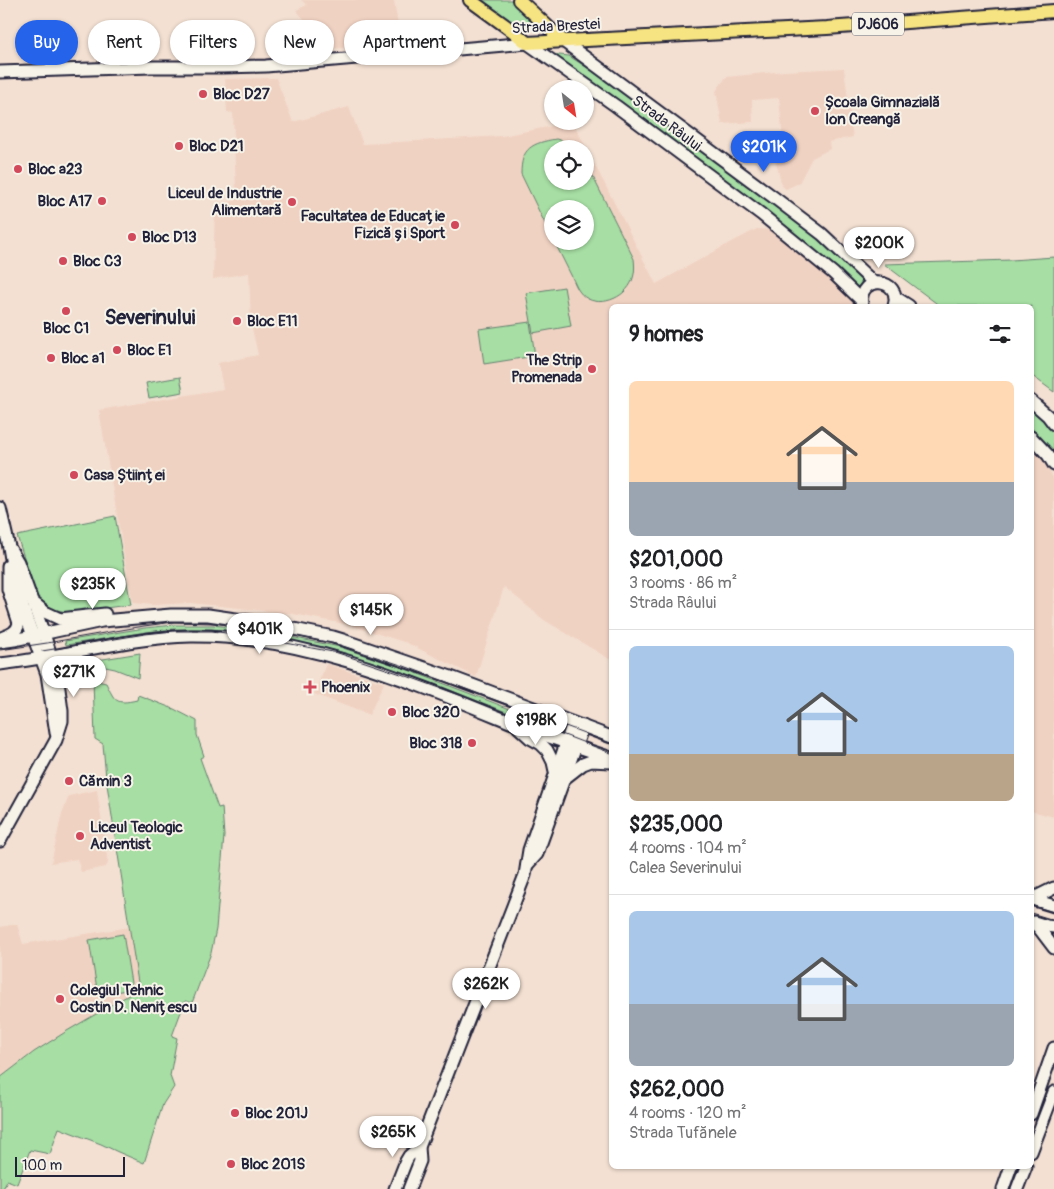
<!DOCTYPE html>
<meta charset="utf-8">
<style>
:root{--surface:#fff;--page:#f6f6f6;--text:#202124;--muted:#757577;--line:#e0e0e0;--accent:#2563eb}
body{margin:0;font-family:Pangolin,sans-serif;background:var(--page);color:var(--text);height:100vh;display:flex;flex-direction:column;font-size:19px;white-space:nowrap}
*{box-sizing:border-box;margin:0}
p{font-size:16px;color:var(--muted)}
.icon{flex:none;width:28px;height:28px;fill:none;stroke:currentColor;stroke-width:2;stroke-linecap:round;stroke-linejoin:round}
.map{position:relative;flex:1;overflow:hidden}
.sheet{position:absolute;left:609px;top:304px;width:425px;height:865px;display:flex;flex-direction:column;background:var(--surface);border-radius:8px;box-shadow:0 1px 4px #0004}
.sheet>*{flex:none}
.banner{position:absolute;left:15px;top:20px;width:475px;height:45px;display:flex;gap:10px}
.needle{width:32px;rotate:150deg}
.tools{position:absolute;left:544px;top:80px;display:grid;gap:10px}
.tools a{display:grid;place-items:center;width:50px;height:50px;border-radius:50%;background:var(--surface);box-shadow:0 1px 4px #0004;font-size:25px}
.scale{position:absolute;left:15px;bottom:12px;width:110px;box-sizing:border-box;padding-left:5px;border:2px solid #22223b;border-top:0;font-size:14px;line-height:18px;white-space:nowrap;color:#22223b;-webkit-text-stroke:4px #f7f3e8;paint-order:stroke}
.price{position:absolute;translate:-50% -42px;padding:0 11px;border-radius:18px;background:#fff;color:#222;font-size:16px;line-height:32px;filter:drop-shadow(0 1px 2px #0008)}
.price::after{content:'';position:absolute;left:50%;top:30px;width:15px;height:11px;margin-left:-8px;background:inherit;clip-path:polygon(0 0,100% 0,50% 100%)}
.price.on{background:var(--accent);color:#fff}
ul{padding:0;list-style:none}
li{display:grid;align-content:center;gap:10px;height:265px;padding:0 20px}
li+li{border-top:1px solid var(--line)}
li span{display:grid;place-items:center;height:155px;border-radius:8px;color:#555}
li>.icon{margin-inline-start:auto}
span .icon{width:90px;height:90px;fill:#fffc;stroke-width:1}
li b{font-size:21px}
h2{display:flex;justify-content:space-between;align-items:center;height:60px;padding:0 20px;font-size:21px}
.chip{padding:0 18px;border-radius:22px;background:var(--surface);box-shadow:0 1px 4px #0004;font-size:18px;line-height:45px}
.chip.on{background:var(--accent);color:#fff}
.map>svg:first-child{display:block}
.built{fill:#f0d2c2;fill-rule:evenodd}
.green{fill:#a6dea3;stroke:#64806f}
.lines{fill:none;stroke-linecap:round;stroke-linejoin:round}
.secondary-casing{stroke:#22223b;stroke-width:15}
.primary-casing{stroke:#22223b;stroke-width:16}
.secondary{stroke:#f7f3e8;stroke-width:11}
.primary{stroke:#f6e381;stroke-width:12}
.tram{stroke:#22223b;stroke-width:1}
.poi-dot{fill:#d1495b;stroke:#f7f3e8;stroke-width:2}
.labels{text-anchor:middle;stroke-width:4;stroke-linejoin:round;paint-order:stroke}
.shield{fill:#f7f3e8;stroke:#62616f;stroke-width:1}
.shield-label{font-size:14px;font-weight:bold;fill:#22223b}
.street-label{font-size:15px;fill:#22223b;stroke:#f7f3e8}
.poi-label{font-size:15px;font-weight:bold;fill:#22223b;stroke:#f7f3e8;text-anchor:start}
.district-label{font-size:20px;font-weight:bold;fill:#22223b;stroke:#f7f3e8}
</style>
<div class="map">
<svg width="1054" height="1189" viewBox="0 0 1054 1189">
<rect width="100%" height="100%" fill="#f3e0d2"/>
<filter id="ink" filterUnits="userSpaceOnUse"><feTurbulence type="fractalNoise" baseFrequency=".02" numOctaves="2"/><feDisplacementMap in="SourceGraphic" scale="10" xChannelSelector="R" yChannelSelector="G"/><feConvolveMatrix kernelMatrix="1 2 1 2 8 2 1 2 1" color-interpolation-filters="sRGB"/></filter>
<g filter="url(#ink)">
<g class="built">
<polygon points="301,0 394,0 401,43 331,49 296,10 307,5"/>
<polygon points="844,68 853,137 829,142 830,149 812,158 799,183 786,189 782,186 776,163 784,152 779,98 752,100 753,122 722,124 716,91 726,77 784,71"/>
<path d="M276,78L293,122L349,107L363,144L502,136L573,122L656,284L728,244L757,229L773,230L863,306H611V660L544,620L504,587L476,677L407,643L350,625L288,613L190,603L153,605L132,603L99,410L223,389L218,363L258,355L251,324L249,273L213,279L215,204L234,201L236,193L233,113L227,112L225,79ZM552,149H585V181H552ZM552,209H585V241H552Z"/>
<polygon points="1031,447 1043,461 1054,479 1054,817 1031,811"/>
<polygon points="326,664 384,683 369,715 314,694"/>
<polygon points="97,790 108,863 106,867 81,872 77,859 51,863 62,813 69,796"/>
<polygon points="17,924 23,944 130,927 139,989 67,1031 34,1052 0,1078 0,927"/>
</g>
<g class="green">
<polygon points="480,0 513,0 528,15 531,22 530,26 526,29 518,26"/>
<polygon points="550,54 569,56 625,92 773,202 867,279 857,288 764,211"/>
<path d="M556,139C564,141 571,142 577,149H552V181H585V161L634,259C635,267 635,275 631,283C622,301 592,310 579,291C576,287 574,281 572,277C566,265 560,253 554,241H585V209H552V238L521,174C521,148 532,143 556,139Z"/>
<polygon points="1054,257 1054,392 1031,375 1031,306 940,306 884,264 1011,260"/>
<polygon points="564,287 571,326 533,333 526,293"/>
<polygon points="530,322 535,356 484,364 479,329"/>
<polygon points="180,377 183,392 149,398 146,383"/>
<polygon points="1031,406 1040,415 1054,432 1054,455 1031,427"/>
<polygon points="115,516 131,605 120,606 71,613 53,609 37,597 17,536"/>
<polygon points="174,625 213,625 261,631 340,647 403,668 544,722 543,726 402,672 338,651 261,635 212,629 174,629 146,632 66,645 65,641 145,628"/>
<polygon points="140,653 138,678 115,669 91,664 91,662 97,660"/>
<path d="M93,680L106,683C115,701 115,705 137,700L138,695L174,709L197,721V735L204,756L200,758L218,808L222,807L224,836L216,929L211,953L192,1003L185,1001L172,1036L177,1038L170,1076L174,1087L163,1104L144,1163L118,1152L101,1144L59,1128L50,1154L30,1150L17,1184L7,1180L3,1189H0V1078L34,1052L67,1031L139,989L106,778L103,744L95,739Z"/>
<polygon points="123,934 132,989 98,995 89,940"/>
</g>
<g class="lines">
<defs>
<g id="secondary">
<polyline points="563,41 776,199 822,234 874,283"/>
<polyline points="0,72 151,67 222,67 266,66 527,43 616,106 761,214 833,273 861,300"/>
<polyline points="895,297 909,306"/>
<path d="M862,304C857,274 903,277 894,306"/>
<polyline points="1031,401 1048,416 1054,424"/>
<polyline points="1031,437 1048,455 1054,465"/>
<polyline points="0,508 9,547 12,565 24,611 47,674 56,733"/>
<polyline points="34,603 45,612 60,619 105,614"/>
<path d="M1,638C9,635 17,633 19,623L8,589V566"/>
<polyline points="0,642 14,640 102,621 171,615 208,615 264,623 333,637 343,640 448,676 611,737"/>
<path d="M0,664C64,657 127,637 191,636C304,635 412,682 515,724C546,737 579,747 611,758"/>
<polyline points="518,727 530,738 541,744 547,750 553,762 555,771"/>
<polyline points="565,778 583,764 591,761 611,762"/>
<polyline points="0,841 56,740 62,721 62,711 57,674 44,634 18,562 9,547"/>
<polyline points="527,865 537,854 583,726"/>
<polyline points="1031,899 1054,906"/>
<polyline points="1032,899 1054,888"/>
<polyline points="1031,922 1038,927 1054,948"/>
<polyline points="1034,922 1047,926 1054,927"/>
<polyline points="1031,1114 1054,1048"/>
<polyline points="1031,1152 1054,1092"/>
<polyline points="395,1189 406,1161 409,1156 419,1147"/>
<polyline points="409,1189 420,1161 419,1147 525,875 529,850 573,723"/>
<polyline points="1003,1189 1011,1166"/>
<polyline points="1017,1189 1026,1166"/>
</g>
<g id="primary">
<polyline points="470,0 514,32 527,43 827,28 1054,11"/>
<polyline points="519,0 563,41"/>
</g>
</defs>
<use href="#secondary" class="secondary-casing"/>
<use href="#primary" class="primary-casing"/>
<use href="#secondary" class="secondary"/>
<use href="#primary" class="primary"/>
<g class="tram">
<polyline points="0,650 47,643 144,626 174,622 213,623 261,629 340,645 404,666 611,743"/>
<polyline points="42,651 145,634 174,631 212,631 260,638 338,653 401,674 465,697 611,753"/>
<polyline points="1031,905 1054,912"/>
<polyline points="1031,913 1054,920"/>
</g>
</g>
</g>
<g class="poi-dot">
<circle cx="203" cy="94" r="5"/>
<circle cx="815" cy="111" r="5"/>
<circle cx="179" cy="146" r="5"/>
<circle cx="18" cy="169" r="5"/>
<circle cx="102" cy="201" r="5"/>
<circle cx="292" cy="202" r="5"/>
<circle cx="455" cy="225" r="5"/>
<circle cx="132" cy="237" r="5"/>
<circle cx="63" cy="261" r="5"/>
<circle cx="66" cy="311" r="5"/>
<circle cx="237" cy="321" r="5"/>
<circle cx="117" cy="350" r="5"/>
<circle cx="51" cy="358" r="5"/>
<circle cx="592" cy="369" r="5"/>
<circle cx="74" cy="475" r="5"/>
<path d="M307.5 679.5h5v5h5v5h-5v5h-5v-5h-5v-5h5z"/>
<circle cx="392" cy="712" r="5"/>
<circle cx="472" cy="743" r="5"/>
<circle cx="69" cy="781" r="5"/>
<circle cx="80" cy="836" r="5"/>
<circle cx="60" cy="999" r="5"/>
<circle cx="235" cy="1113" r="5"/>
<circle cx="231" cy="1164" r="5"/>
</g>
<g class="labels">
<rect class="shield" x="852" y="12.5" width="52" height="23" rx="4"/>
<g class="shield-label">
<text x="878" y="29">DJ606</text>
</g>
<g class="street-label">
<text transform="translate(556 26) rotate(-3)" y="5">Strada Brestei</text>
<text transform="translate(667 123) rotate(37)" y="5">Strada Râului</text>
</g>
<g class="poi-label">
<text x="213" y="99">Bloc D27</text>
<text x="825" y="107">Școala Gimnazială<tspan x="825" dy="17">Ion Creangă</tspan></text>
<text x="189" y="151">Bloc D21</text>
<text x="28" y="174">Bloc a23</text>
<text x="282" y="198" text-anchor="end">Liceul de Industrie<tspan x="282" dy="17">Alimentară</tspan></text>
<text x="92" y="206" text-anchor="end">Bloc A17</text>
<text x="445" y="221" text-anchor="end">Facultatea de Educație<tspan x="445" dy="17">Fizică și Sport</tspan></text>
<text x="142" y="242">Bloc D13</text>
<text x="73" y="266">Bloc C3</text>
<text x="247" y="326">Bloc E11</text>
<text x="66" y="333" text-anchor="middle">Bloc C1</text>
<text x="127" y="355">Bloc E1</text>
<text x="61" y="363">Bloc a1</text>
<text x="582" y="365" text-anchor="end">The Strip<tspan x="582" dy="17">Promenada</tspan></text>
<text x="84" y="480">Casa Științei</text>
<text x="321" y="692">Phoenix</text>
<text x="402" y="717">Bloc 320</text>
<text x="462" y="748" text-anchor="end">Bloc 318</text>
<text x="79" y="786">Cămin 3</text>
<text x="90" y="832">Liceul Teologic<tspan x="90" dy="17">Adventist</tspan></text>
<text x="70" y="995">Colegiul Tehnic<tspan x="70" dy="17">Costin D. Nenițescu</tspan></text>
<text x="245" y="1118">Bloc 201J</text>
<text x="241" y="1169">Bloc 201S</text>
</g>
<g class="district-label">
<text x="150" y="324">Severinului</text>
</g>
</g>
</svg>
<div class="tools">
<a><svg class="needle" viewBox="-14 -14 28 28"><path d="M0-13l5 13h-10z" fill="#e53935"/><path d="M0 13l5-13h-10z" fill="#757577"/></svg></a>
<a><svg class="icon" aria-label="locate" viewBox="0 0 24 24"><circle cx="12" cy="12" r="6"/><path d="M12 2v4M12 18v4M2 12h4M18 12h4"/></svg></a>
<a><svg class="icon" aria-label="layers" viewBox="0 0 24 24"><path d="M12 4l9 5-9 5-9-5zM3 14l9 5 9-5"/></svg></a>
</div>
<div class="scale">100 m</div>
<b class="price on" style="left:764px;top:173px">$201K</b>
<b class="price" style="left:879px;top:269px">$200K</b>
<b class="price" style="left:93px;top:610px">$235K</b>
<b class="price" style="left:371px;top:636px">$145K</b>
<b class="price" style="left:260px;top:655px">$401K</b>
<b class="price" style="left:74px;top:698px">$271K</b>
<b class="price" style="left:536px;top:746px">$198K</b>
<b class="price" style="left:486px;top:1010px">$262K</b>
<b class="price" style="left:393px;top:1158px">$265K</b>
<div class="banner">
<a class="chip on">Buy</a>
<a class="chip">Rent</a>
<a class="chip">Filters</a>
<a class="chip">New</a>
<a class="chip">Apartment</a>
</div>
<section class="sheet">
<h2>9 homes<svg class="icon" aria-label="filters" viewBox="0 0 24 24"><path d="M4 7h16M4 17h16"/><circle cx="9" cy="7" r="2"/><circle cx="15" cy="17" r="2"/></svg></h2>
<ul>
<li><span style="background:linear-gradient(#ffd9b3 65%,#9aa5b1 0)"><svg class="icon" aria-label="home" viewBox="0 0 24 24"><path d="M3 11l9-7 9 7M6 9v11h12V9"/></svg></span><div><b>$201,000</b><p>3 rooms · 86 m²</p><p>Strada Râului</p></div></li>
<li><span style="background:linear-gradient(#a9c7e8 70%,#b9a48a 0)"><svg class="icon" aria-label="home" viewBox="0 0 24 24"><path d="M3 11l9-7 9 7M6 9v11h12V9"/></svg></span><div><b>$235,000</b><p>4 rooms · 104 m²</p><p>Calea Severinului</p></div></li>
<li><span style="background:linear-gradient(#a9c7e8 60%,#9aa5b1 0)"><svg class="icon" aria-label="home" viewBox="0 0 24 24"><path d="M3 11l9-7 9 7M6 9v11h12V9"/></svg></span><div><b>$262,000</b><p>4 rooms · 120 m²</p><p>Strada Tufănele</p></div></li>
</ul>
</section>
</div>
